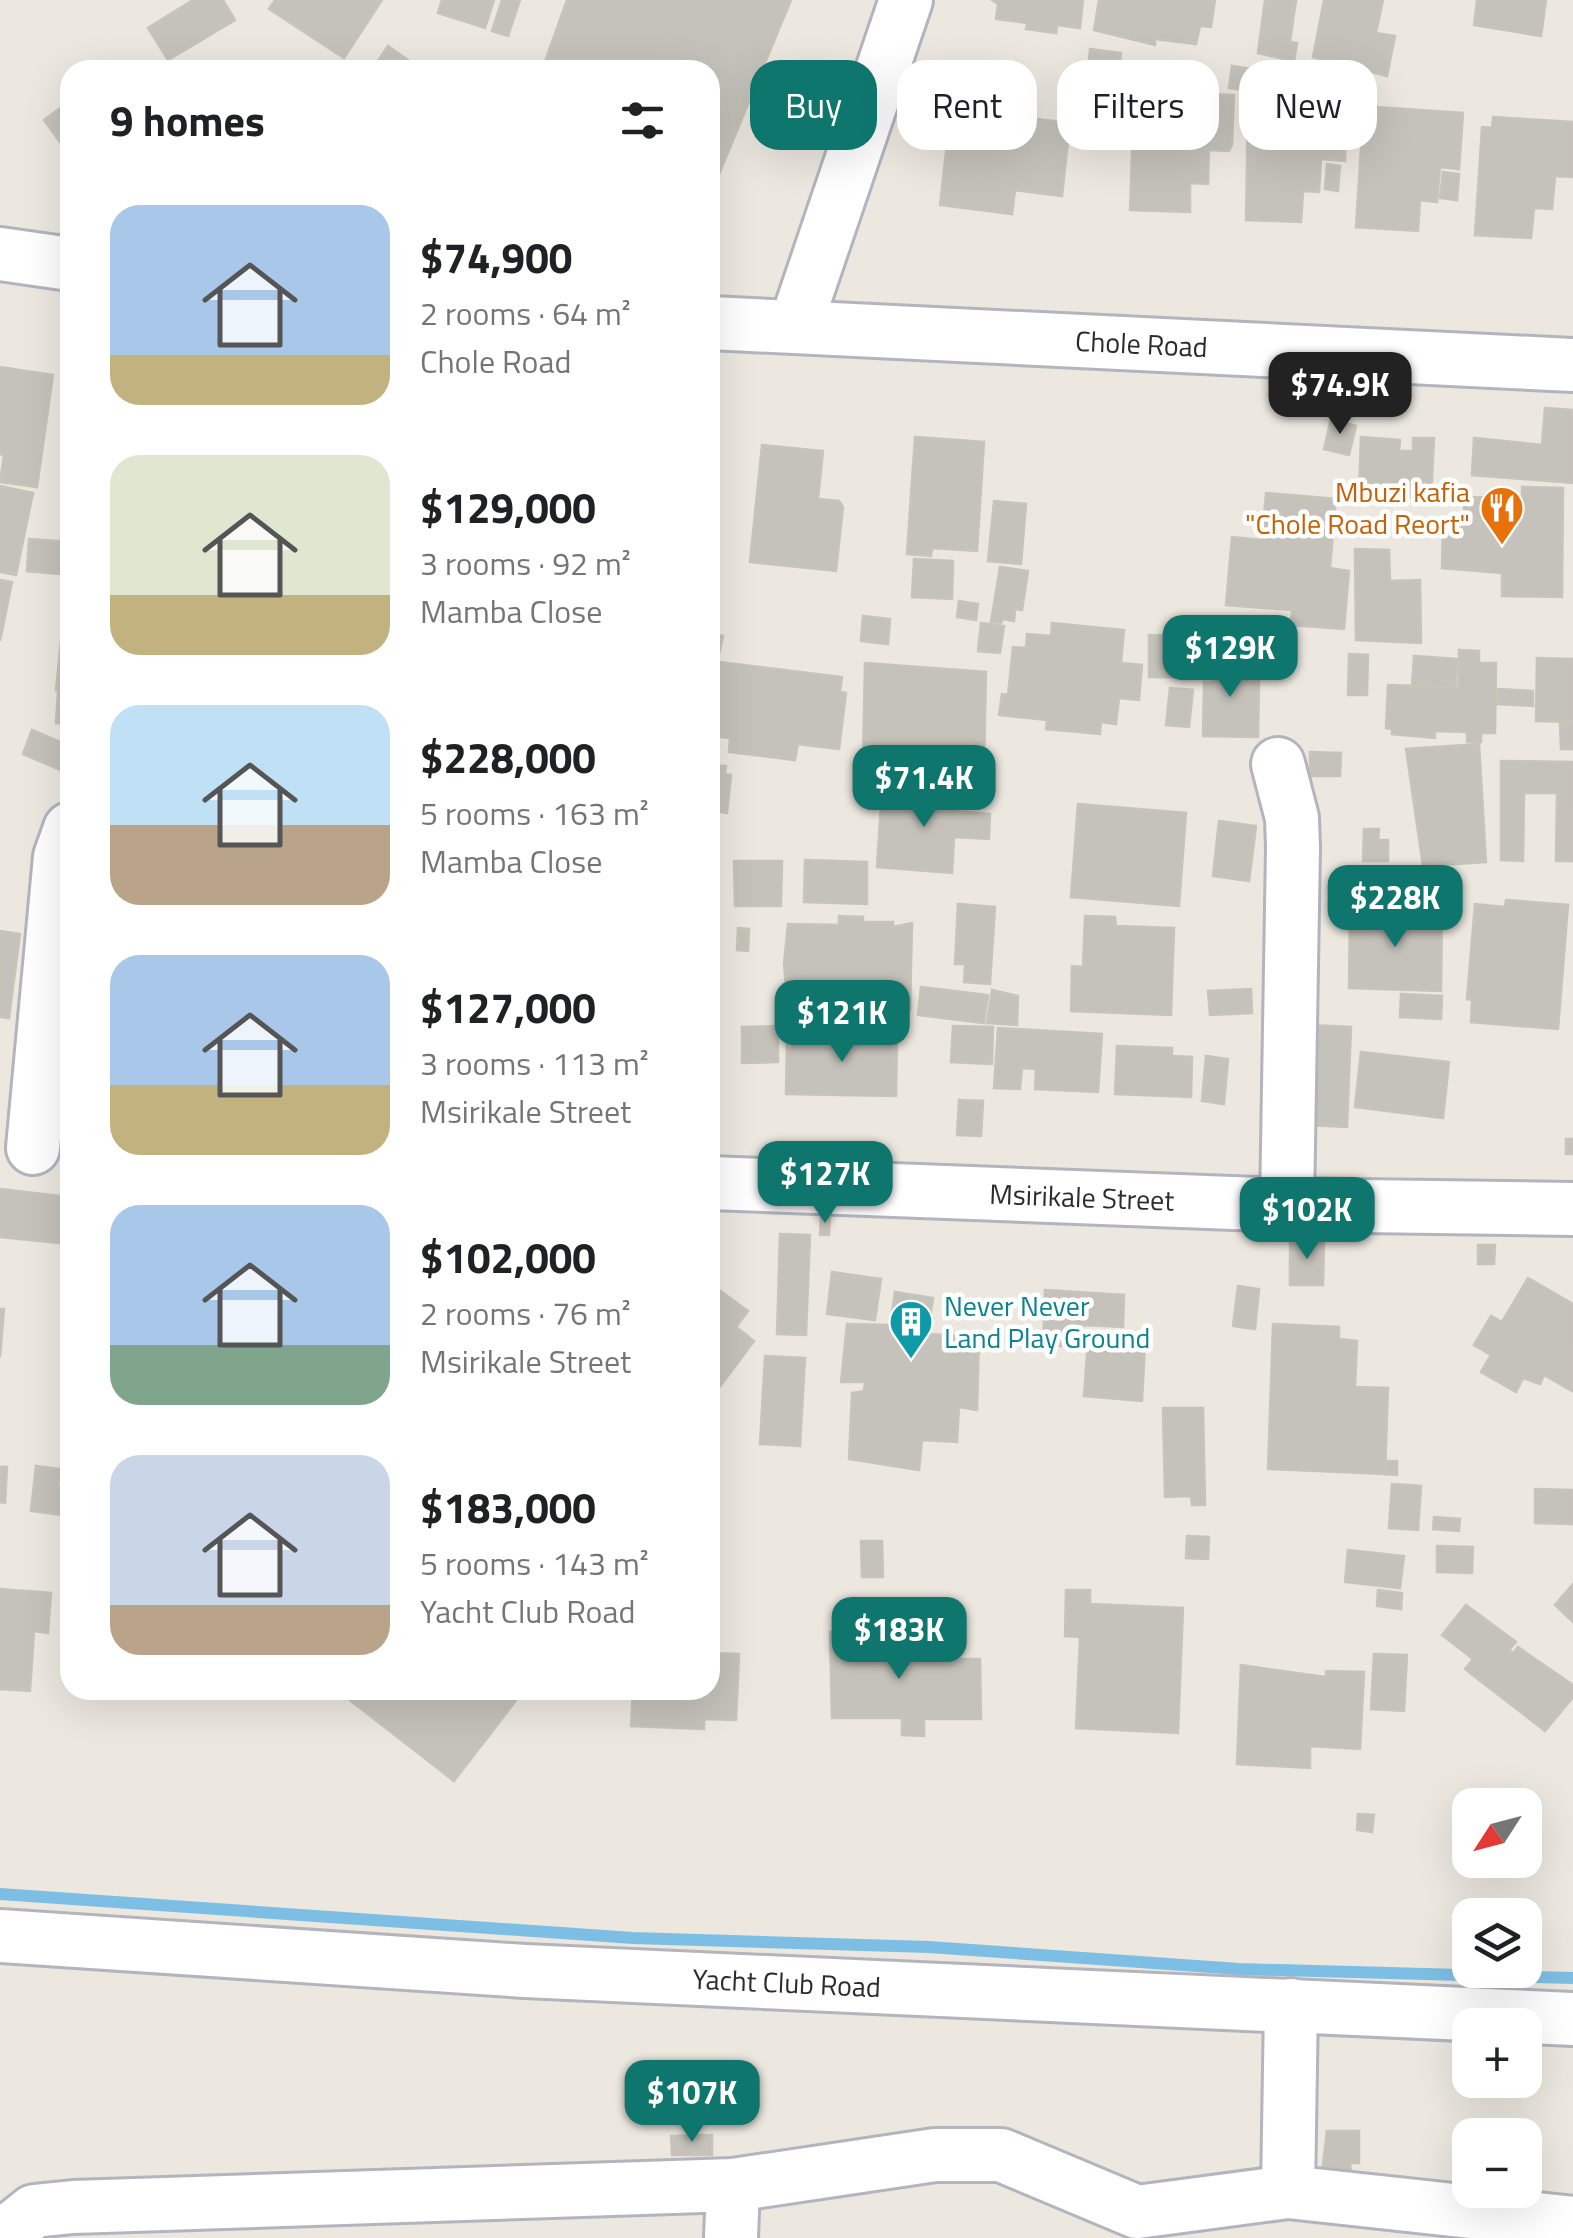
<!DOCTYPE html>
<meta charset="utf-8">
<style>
:root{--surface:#fff;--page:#f2f2f2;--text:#202124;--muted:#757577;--accent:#0f766e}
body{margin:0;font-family:"Titillium Web",sans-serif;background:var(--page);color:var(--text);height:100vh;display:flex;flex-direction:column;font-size:38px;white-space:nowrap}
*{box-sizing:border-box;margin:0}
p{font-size:32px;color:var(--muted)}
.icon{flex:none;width:55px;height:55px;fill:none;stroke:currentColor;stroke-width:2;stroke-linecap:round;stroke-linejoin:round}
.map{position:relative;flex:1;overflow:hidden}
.details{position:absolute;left:60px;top:60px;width:660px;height:1640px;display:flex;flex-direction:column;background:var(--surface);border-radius:30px;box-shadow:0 10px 40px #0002}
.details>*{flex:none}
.hud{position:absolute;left:750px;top:60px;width:672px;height:90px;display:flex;gap:20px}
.needle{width:65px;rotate:234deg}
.buttons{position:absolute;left:1452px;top:1788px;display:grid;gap:20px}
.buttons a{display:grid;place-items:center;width:90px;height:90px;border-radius:20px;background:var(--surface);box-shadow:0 10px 40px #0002;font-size:50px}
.price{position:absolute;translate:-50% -85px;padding:0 22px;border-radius:20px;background:var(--accent);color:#fff;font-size:32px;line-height:65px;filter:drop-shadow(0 2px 5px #0008)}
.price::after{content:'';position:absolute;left:50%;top:60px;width:30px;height:22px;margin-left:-15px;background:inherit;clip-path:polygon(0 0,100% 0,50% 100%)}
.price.active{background:#222;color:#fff}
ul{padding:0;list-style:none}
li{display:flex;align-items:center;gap:30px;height:250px;padding:0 50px}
li span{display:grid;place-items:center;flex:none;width:280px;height:200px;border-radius:30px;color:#555}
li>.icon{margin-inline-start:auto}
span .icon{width:120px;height:120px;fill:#fffc;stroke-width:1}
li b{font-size:42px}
h2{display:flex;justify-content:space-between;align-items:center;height:120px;padding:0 50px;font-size:42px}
.pill{padding:0 35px;border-radius:30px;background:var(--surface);box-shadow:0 10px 40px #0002;font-size:35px;line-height:90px}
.pill.active{background:var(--accent);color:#fff}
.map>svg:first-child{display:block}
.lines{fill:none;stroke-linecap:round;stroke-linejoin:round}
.stream{stroke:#7dbfe4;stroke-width:12}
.building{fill:#c5c2bb;stroke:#c8c4b9;stroke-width:2.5}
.minor-casing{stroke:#b3b4be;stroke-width:58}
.minor{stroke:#fff;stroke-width:52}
.labels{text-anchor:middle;stroke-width:9;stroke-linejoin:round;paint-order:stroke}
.street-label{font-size:28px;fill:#2c2c2c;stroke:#fff}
.food-label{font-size:28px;fill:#c56008;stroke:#fff;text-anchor:end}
.culture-label{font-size:28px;fill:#0d838f;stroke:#fff;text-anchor:start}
</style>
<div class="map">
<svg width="1573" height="2238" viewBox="0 0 1573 2238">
<rect width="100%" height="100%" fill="#ece8e0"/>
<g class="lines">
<polyline class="stream" points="0,1894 633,1938 929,1947 1239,1969 1573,1978"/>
</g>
<g class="building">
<polygon points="193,0 223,0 235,20 168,60 148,28"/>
<polygon points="275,0 382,0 344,58 269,9"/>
<polygon points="442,0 494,0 485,28 438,13"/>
<polygon points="502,0 520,0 508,36 492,31"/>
<polygon points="567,0 791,0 710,196 710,70 542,70"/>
<polygon points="992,0 1083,0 1080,28 1057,25 1056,33 1026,29 1027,23 996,19 998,4"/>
<polygon points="1099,0 1215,0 1211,27 1200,26 1196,44 1155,39 1155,45 1094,30"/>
<polygon points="1265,0 1296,0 1290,42 1297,43 1294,61 1258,53"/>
<polygon points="1324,0 1383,0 1376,33 1395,36 1387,76 1313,57"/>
<polygon points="1477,0 1546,0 1541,36 1474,25"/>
<polygon points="388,46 411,62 406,70 372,70"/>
<polygon points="1090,49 1121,53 1116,103 1085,100"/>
<polygon points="1232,66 1252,69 1249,91 1229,88"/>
<polygon points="1152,92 1234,95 1232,145 1229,151 1209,150 1208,184 1190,183 1190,212 1130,210 1134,99 1152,100"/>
<polygon points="1263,97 1347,105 1345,161 1321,159 1319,192 1303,191 1301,222 1246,220 1248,109 1261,110"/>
<polygon points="70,101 70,156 44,120"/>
<polygon points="1377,107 1463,113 1459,169 1440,167 1437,202 1420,200 1418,231 1356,227 1363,117 1376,118"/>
<polygon points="951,108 1070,123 1062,196 1015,190 1012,214 940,205"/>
<polygon points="1493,117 1573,122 1573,177 1555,176 1552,209 1534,208 1531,238 1475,235 1482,127 1492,128"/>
<polygon points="1327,164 1340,166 1338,191 1325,189"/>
<polygon points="1443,172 1459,174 1457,200 1440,198"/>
<polygon points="0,367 53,375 37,487 0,482 4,455 0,454"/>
<polygon points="1545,408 1573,410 1573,483 1472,475 1474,438 1542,445"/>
<polygon points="1331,419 1356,426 1349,455 1324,449"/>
<polygon points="915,437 984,442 977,551 932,548 931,556 907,554"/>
<polygon points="1361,437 1400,440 1399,451 1413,451 1413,438 1434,438 1431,499 1359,494"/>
<polygon points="762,445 823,451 818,499 839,501 843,507 836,571 750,562"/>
<polygon points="0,486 33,493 16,575 0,572"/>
<polygon points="1522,487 1563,488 1562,597 1502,596 1502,573 1442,568 1443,523 1464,524 1464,497 1522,498"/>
<polygon points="1266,493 1336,499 1330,568 1349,571 1344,629 1291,625 1292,610 1226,605 1232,537 1262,540"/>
<polygon points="994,501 1026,504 1021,564 988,561"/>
<polygon points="29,539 70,542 70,575 27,571"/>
<polygon points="1355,549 1389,550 1390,581 1420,580 1421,643 1356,640"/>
<polygon points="914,559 953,561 952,599 912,597"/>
<polygon points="1000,567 1028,571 1022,610 1015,609 1014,621 1003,619 1001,623 991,622"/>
<polygon points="0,580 12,582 0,641"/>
<polygon points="959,601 978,604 976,620 957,617"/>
<polygon points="863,616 890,619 888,644 861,641"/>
<polygon points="981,623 1004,626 1000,653 978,651"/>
<polygon points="1052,623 1124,630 1121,663 1142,665 1139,700 1119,698 1116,724 1101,722 1100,734 1046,729 1047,720 999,715 1002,694 1008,695 1013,647 1026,648 1027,634 1051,636"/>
<polygon points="710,633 723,636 710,694"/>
<polygon points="1149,635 1211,636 1210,678 1149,677"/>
<polygon points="61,641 70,642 70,691 56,690"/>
<polygon points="1213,649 1238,650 1237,680 1259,681 1258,737 1203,736 1204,682 1212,682"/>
<polygon points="1459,650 1479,651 1479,663 1496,663 1495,733 1481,733 1481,742 1467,742 1467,732 1435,731 1435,738 1392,734 1392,729 1386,728 1388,685 1459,687"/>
<polygon points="1349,654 1368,655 1367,695 1348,695"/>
<polygon points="1414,656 1457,659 1456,687 1412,685"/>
<polygon points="1537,658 1573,659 1573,722 1536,721"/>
<polygon points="719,662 842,677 840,692 846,693 839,749 798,744 795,760 729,752 730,738 711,736"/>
<polygon points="865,663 986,672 984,764 863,761"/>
<polygon points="1170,688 1193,690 1189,727 1166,725"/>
<polygon points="1498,689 1533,691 1533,706 1497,704"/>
<polygon points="58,692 70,693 70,724 56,723"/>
<polygon points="1560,724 1573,724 1573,749 1561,749"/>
<polygon points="32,730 70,746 65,772 23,754"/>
<polygon points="1479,744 1486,862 1423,866 1406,749"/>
<polygon points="1310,752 1341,753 1340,776 1310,776"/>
<polygon points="1501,761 1573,762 1572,861 1556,861 1557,793 1524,793 1523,861 1501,860"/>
<polygon points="711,765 726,766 725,774 731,775 727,813 710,810"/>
<polygon points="882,788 951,793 951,811 990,814 989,839 954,837 952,873 877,867"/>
<polygon points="1078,804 1186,813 1179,906 1071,897"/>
<polygon points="1219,821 1256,826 1249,881 1213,876"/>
<polygon points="1364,829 1379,829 1378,840 1388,840 1388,861 1363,861"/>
<polygon points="805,860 867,862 867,904 804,902"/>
<polygon points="734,861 782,861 781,906 735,906"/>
<polygon points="1440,881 1457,882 1455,909 1439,908"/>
<polygon points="1506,900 1568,905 1558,1029 1471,1022 1472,1000 1467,999 1475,904 1505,907"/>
<polygon points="958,904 995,907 990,984 964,982 965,964 955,964"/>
<polygon points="1350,908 1442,911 1441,991 1349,988"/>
<polygon points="839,916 863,917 863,922 893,922 893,927 912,923 910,1010 873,1011 872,1023 839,1022 840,1000 787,998 784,964 788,924 839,925"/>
<polygon points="1085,916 1115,917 1116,926 1174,928 1171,1015 1071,1011 1072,966 1083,967"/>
<polygon points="738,928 749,929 748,951 737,950"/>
<polygon points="0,931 20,934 9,1018 0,1017"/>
<polygon points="921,987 988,995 984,1023 918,1015"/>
<polygon points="1251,989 1252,1013 1210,1015 1208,991"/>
<polygon points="992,990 1018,996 1017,1025 987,1023"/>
<polygon points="1401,994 1442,996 1441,1019 1400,1017"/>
<polygon points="1310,1025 1351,1027 1347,1127 1307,1125"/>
<polygon points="778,1026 778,1062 742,1063 742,1027"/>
<polygon points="953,1026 993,1027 992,1064 951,1062"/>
<polygon points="998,1028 1102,1034 1098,1092 1035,1089 1036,1069 1022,1068 1020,1089 994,1088"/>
<polygon points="787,1035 897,1037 896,1096 786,1094"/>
<polygon points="1117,1046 1172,1048 1172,1056 1192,1057 1191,1097 1115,1094"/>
<polygon points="1361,1052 1449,1062 1443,1118 1355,1107"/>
<polygon points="1206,1056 1228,1059 1224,1104 1202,1101"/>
<polygon points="959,1100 983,1101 981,1136 957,1135"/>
<rect x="1566" y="1139" width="7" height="15"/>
<polygon points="0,1189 70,1197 70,1244 0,1237"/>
<polygon points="821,1217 830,1218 829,1235 820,1235"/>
<polygon points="780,1234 810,1235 806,1335 777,1334"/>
<polygon points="1290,1239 1324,1239 1323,1285 1290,1285"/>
<polygon points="1478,1245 1495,1245 1494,1264 1478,1264"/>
<polygon points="832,1272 881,1279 875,1320 827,1314"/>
<polygon points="1528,1278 1573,1304 1572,1391 1544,1375 1540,1384 1523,1378 1516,1392 1481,1372 1491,1355 1474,1345 1491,1316 1502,1322"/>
<polygon points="711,1284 748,1311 736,1327 754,1341 710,1400"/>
<polygon points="1238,1286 1259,1289 1255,1329 1233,1326"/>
<polygon points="1045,1290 1124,1295 1123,1327 1083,1325 1082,1347 1043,1345"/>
<polygon points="895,1292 933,1298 927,1334 979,1337 977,1410 959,1407 957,1442 922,1440 919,1470 849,1459 852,1393 864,1391 865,1382 841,1382 847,1324 890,1325"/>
<polygon points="0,1309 4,1309 0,1357"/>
<polygon points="1273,1324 1339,1327 1339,1339 1357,1341 1355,1387 1388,1388 1385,1474 1268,1469"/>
<polygon points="1088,1340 1145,1344 1142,1401 1084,1396"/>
<polygon points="765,1356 805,1358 800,1446 760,1444"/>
<polygon points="1163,1408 1203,1408 1205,1505 1192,1505 1191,1496 1165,1497"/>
<polygon points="1386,1461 1397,1461 1397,1475 1385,1474"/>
<polygon points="36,1466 60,1469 58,1487 70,1489 70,1516 31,1511"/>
<polygon points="0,1467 7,1467 5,1503 0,1502"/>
<polygon points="1392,1484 1421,1486 1418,1530 1389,1528"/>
<polygon points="1535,1489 1573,1490 1573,1524 1535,1523"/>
<polygon points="1434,1517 1460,1519 1459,1531 1433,1529"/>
<polygon points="1187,1536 1209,1537 1208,1559 1186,1558"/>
<polygon points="861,1541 882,1541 883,1577 862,1577"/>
<polygon points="1437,1546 1473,1547 1472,1573 1437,1572"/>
<polygon points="1348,1550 1404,1556 1400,1588 1345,1582"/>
<polygon points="1573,1584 1573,1622 1555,1605"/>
<polygon points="0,1589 51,1593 48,1633 34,1631 30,1691 0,1689"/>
<polygon points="1066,1590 1090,1590 1090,1604 1183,1608 1178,1733 1076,1728 1080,1637 1065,1636"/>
<polygon points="1378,1590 1402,1593 1401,1609 1377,1606"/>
<polygon points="1466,1605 1516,1642 1509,1650 1513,1653 1518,1647 1573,1685 1573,1697 1545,1731 1465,1669 1473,1659 1442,1635"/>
<polygon points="900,1631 901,1659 980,1659 981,1719 924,1719 924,1736 902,1735 902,1718 832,1718 830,1632"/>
<polygon points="710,1653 739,1654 736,1720 704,1719 704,1729 631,1726 633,1690 710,1690"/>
<polygon points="1374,1654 1407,1655 1404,1711 1371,1709"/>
<polygon points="1241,1665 1318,1676 1326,1677 1326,1671 1364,1672 1360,1749 1310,1746 1310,1768 1237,1764"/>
<polygon points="345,1690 524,1690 454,1781 342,1694"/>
<polygon points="1358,1814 1374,1815 1372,1832 1357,1830"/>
<polygon points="1327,2131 1359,2131 1359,2163 1350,2163 1351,2173 1322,2173"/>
<polygon points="712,2135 712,2155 672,2155 671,2136"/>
</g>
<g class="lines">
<defs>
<g id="minor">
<polyline points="0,254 70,264"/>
<path id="s1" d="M710,323L1573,365"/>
<polyline points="795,327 906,0"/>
<polyline points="1278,764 1292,818 1293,848 1287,1205"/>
<polyline points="33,1148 60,857 70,829"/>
<path id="s2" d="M710,1183L1287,1205L1573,1209"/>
<path id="s3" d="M0,1936L525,1971L1573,2019"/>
<polyline points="1288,2192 1291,2005"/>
<polyline points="14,2238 15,2226 34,2211 73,2207 733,2185 935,2155 1001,2155 1137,2212 1288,2192 1573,2223"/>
<polyline points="731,2238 733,2185"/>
</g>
</defs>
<use href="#minor" class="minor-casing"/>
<use href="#minor" class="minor"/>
</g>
<defs>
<symbol id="restaurant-pin" viewBox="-11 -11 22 30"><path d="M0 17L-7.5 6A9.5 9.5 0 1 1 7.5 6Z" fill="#e8710a" stroke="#fff"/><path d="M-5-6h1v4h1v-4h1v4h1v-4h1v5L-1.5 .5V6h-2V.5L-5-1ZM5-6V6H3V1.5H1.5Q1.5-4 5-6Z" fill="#fff"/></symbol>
<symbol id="building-pin" viewBox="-11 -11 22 30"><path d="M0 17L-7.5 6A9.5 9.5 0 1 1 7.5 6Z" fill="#0f9aa8" stroke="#fff"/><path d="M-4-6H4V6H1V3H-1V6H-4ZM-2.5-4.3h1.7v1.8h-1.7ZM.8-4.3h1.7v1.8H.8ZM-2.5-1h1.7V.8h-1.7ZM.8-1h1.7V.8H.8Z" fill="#fff"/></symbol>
</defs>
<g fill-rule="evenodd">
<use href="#restaurant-pin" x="1477" y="483" width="50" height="68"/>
<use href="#building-pin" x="886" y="1297" width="50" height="68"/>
</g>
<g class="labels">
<g class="street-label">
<text dy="10" stroke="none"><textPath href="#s1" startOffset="432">Chole Road</textPath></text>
<text dy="10" stroke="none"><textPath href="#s2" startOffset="372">Msirikale Street</textPath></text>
<text dy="10" stroke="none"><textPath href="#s3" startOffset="788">Yacht Club Road</textPath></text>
</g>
<g class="food-label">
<text x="1470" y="502">Mbuzi kafia<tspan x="1470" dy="32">"Chole Road Reort"</tspan></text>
</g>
<g class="culture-label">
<text x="944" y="1316">Never Never<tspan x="944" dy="32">Land Play Ground</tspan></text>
</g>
</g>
</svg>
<div class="buttons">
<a><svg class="needle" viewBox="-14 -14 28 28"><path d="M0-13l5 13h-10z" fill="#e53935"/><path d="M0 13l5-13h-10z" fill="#757577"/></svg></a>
<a><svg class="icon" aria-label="layers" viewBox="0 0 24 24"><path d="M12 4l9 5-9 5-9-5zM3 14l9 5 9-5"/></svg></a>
<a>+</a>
<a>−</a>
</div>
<b class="price active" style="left:1340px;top:437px">$74.9K</b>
<b class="price" style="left:1230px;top:700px">$129K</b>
<b class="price" style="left:924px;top:830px">$71.4K</b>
<b class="price" style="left:1395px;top:950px">$228K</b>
<b class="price" style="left:842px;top:1065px">$121K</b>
<b class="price" style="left:825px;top:1226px">$127K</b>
<b class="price" style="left:1307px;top:1262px">$102K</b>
<b class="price" style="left:899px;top:1682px">$183K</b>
<b class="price" style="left:692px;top:2145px">$107K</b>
<div class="hud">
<a class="pill active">Buy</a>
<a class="pill">Rent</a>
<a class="pill">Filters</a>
<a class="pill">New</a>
</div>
<section class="details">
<h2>9 homes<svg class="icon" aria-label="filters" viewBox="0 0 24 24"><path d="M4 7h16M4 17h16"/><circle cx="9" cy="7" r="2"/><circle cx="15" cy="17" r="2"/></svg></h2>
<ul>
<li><span style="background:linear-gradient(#a9c7e8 75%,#c2b280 0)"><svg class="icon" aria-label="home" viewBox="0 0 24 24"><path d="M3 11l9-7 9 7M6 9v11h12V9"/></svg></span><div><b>$74,900</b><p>2 rooms · 64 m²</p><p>Chole Road</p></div></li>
<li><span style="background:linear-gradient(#dfe7d0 70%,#c2b280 0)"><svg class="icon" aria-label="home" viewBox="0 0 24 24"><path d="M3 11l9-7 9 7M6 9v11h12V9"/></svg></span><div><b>$129,000</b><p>3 rooms · 92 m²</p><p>Mamba Close</p></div></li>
<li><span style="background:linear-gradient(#bfe0f5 60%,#b9a48a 0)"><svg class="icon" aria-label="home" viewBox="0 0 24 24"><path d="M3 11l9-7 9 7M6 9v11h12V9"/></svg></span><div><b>$228,000</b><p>5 rooms · 163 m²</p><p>Mamba Close</p></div></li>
<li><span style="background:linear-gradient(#a9c7e8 65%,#c2b280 0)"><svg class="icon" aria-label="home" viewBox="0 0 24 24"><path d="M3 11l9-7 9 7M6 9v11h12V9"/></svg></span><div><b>$127,000</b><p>3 rooms · 113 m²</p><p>Msirikale Street</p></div></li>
<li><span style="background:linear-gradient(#a9c7e8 70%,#7fa58c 0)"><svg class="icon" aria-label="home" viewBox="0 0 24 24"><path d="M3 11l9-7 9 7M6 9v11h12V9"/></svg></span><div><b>$102,000</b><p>2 rooms · 76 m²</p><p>Msirikale Street</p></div></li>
<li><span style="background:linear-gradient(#c9d6e8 75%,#b9a48a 0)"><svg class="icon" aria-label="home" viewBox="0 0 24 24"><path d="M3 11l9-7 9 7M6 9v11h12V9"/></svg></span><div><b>$183,000</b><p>5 rooms · 143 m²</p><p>Yacht Club Road</p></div></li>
</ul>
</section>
</div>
